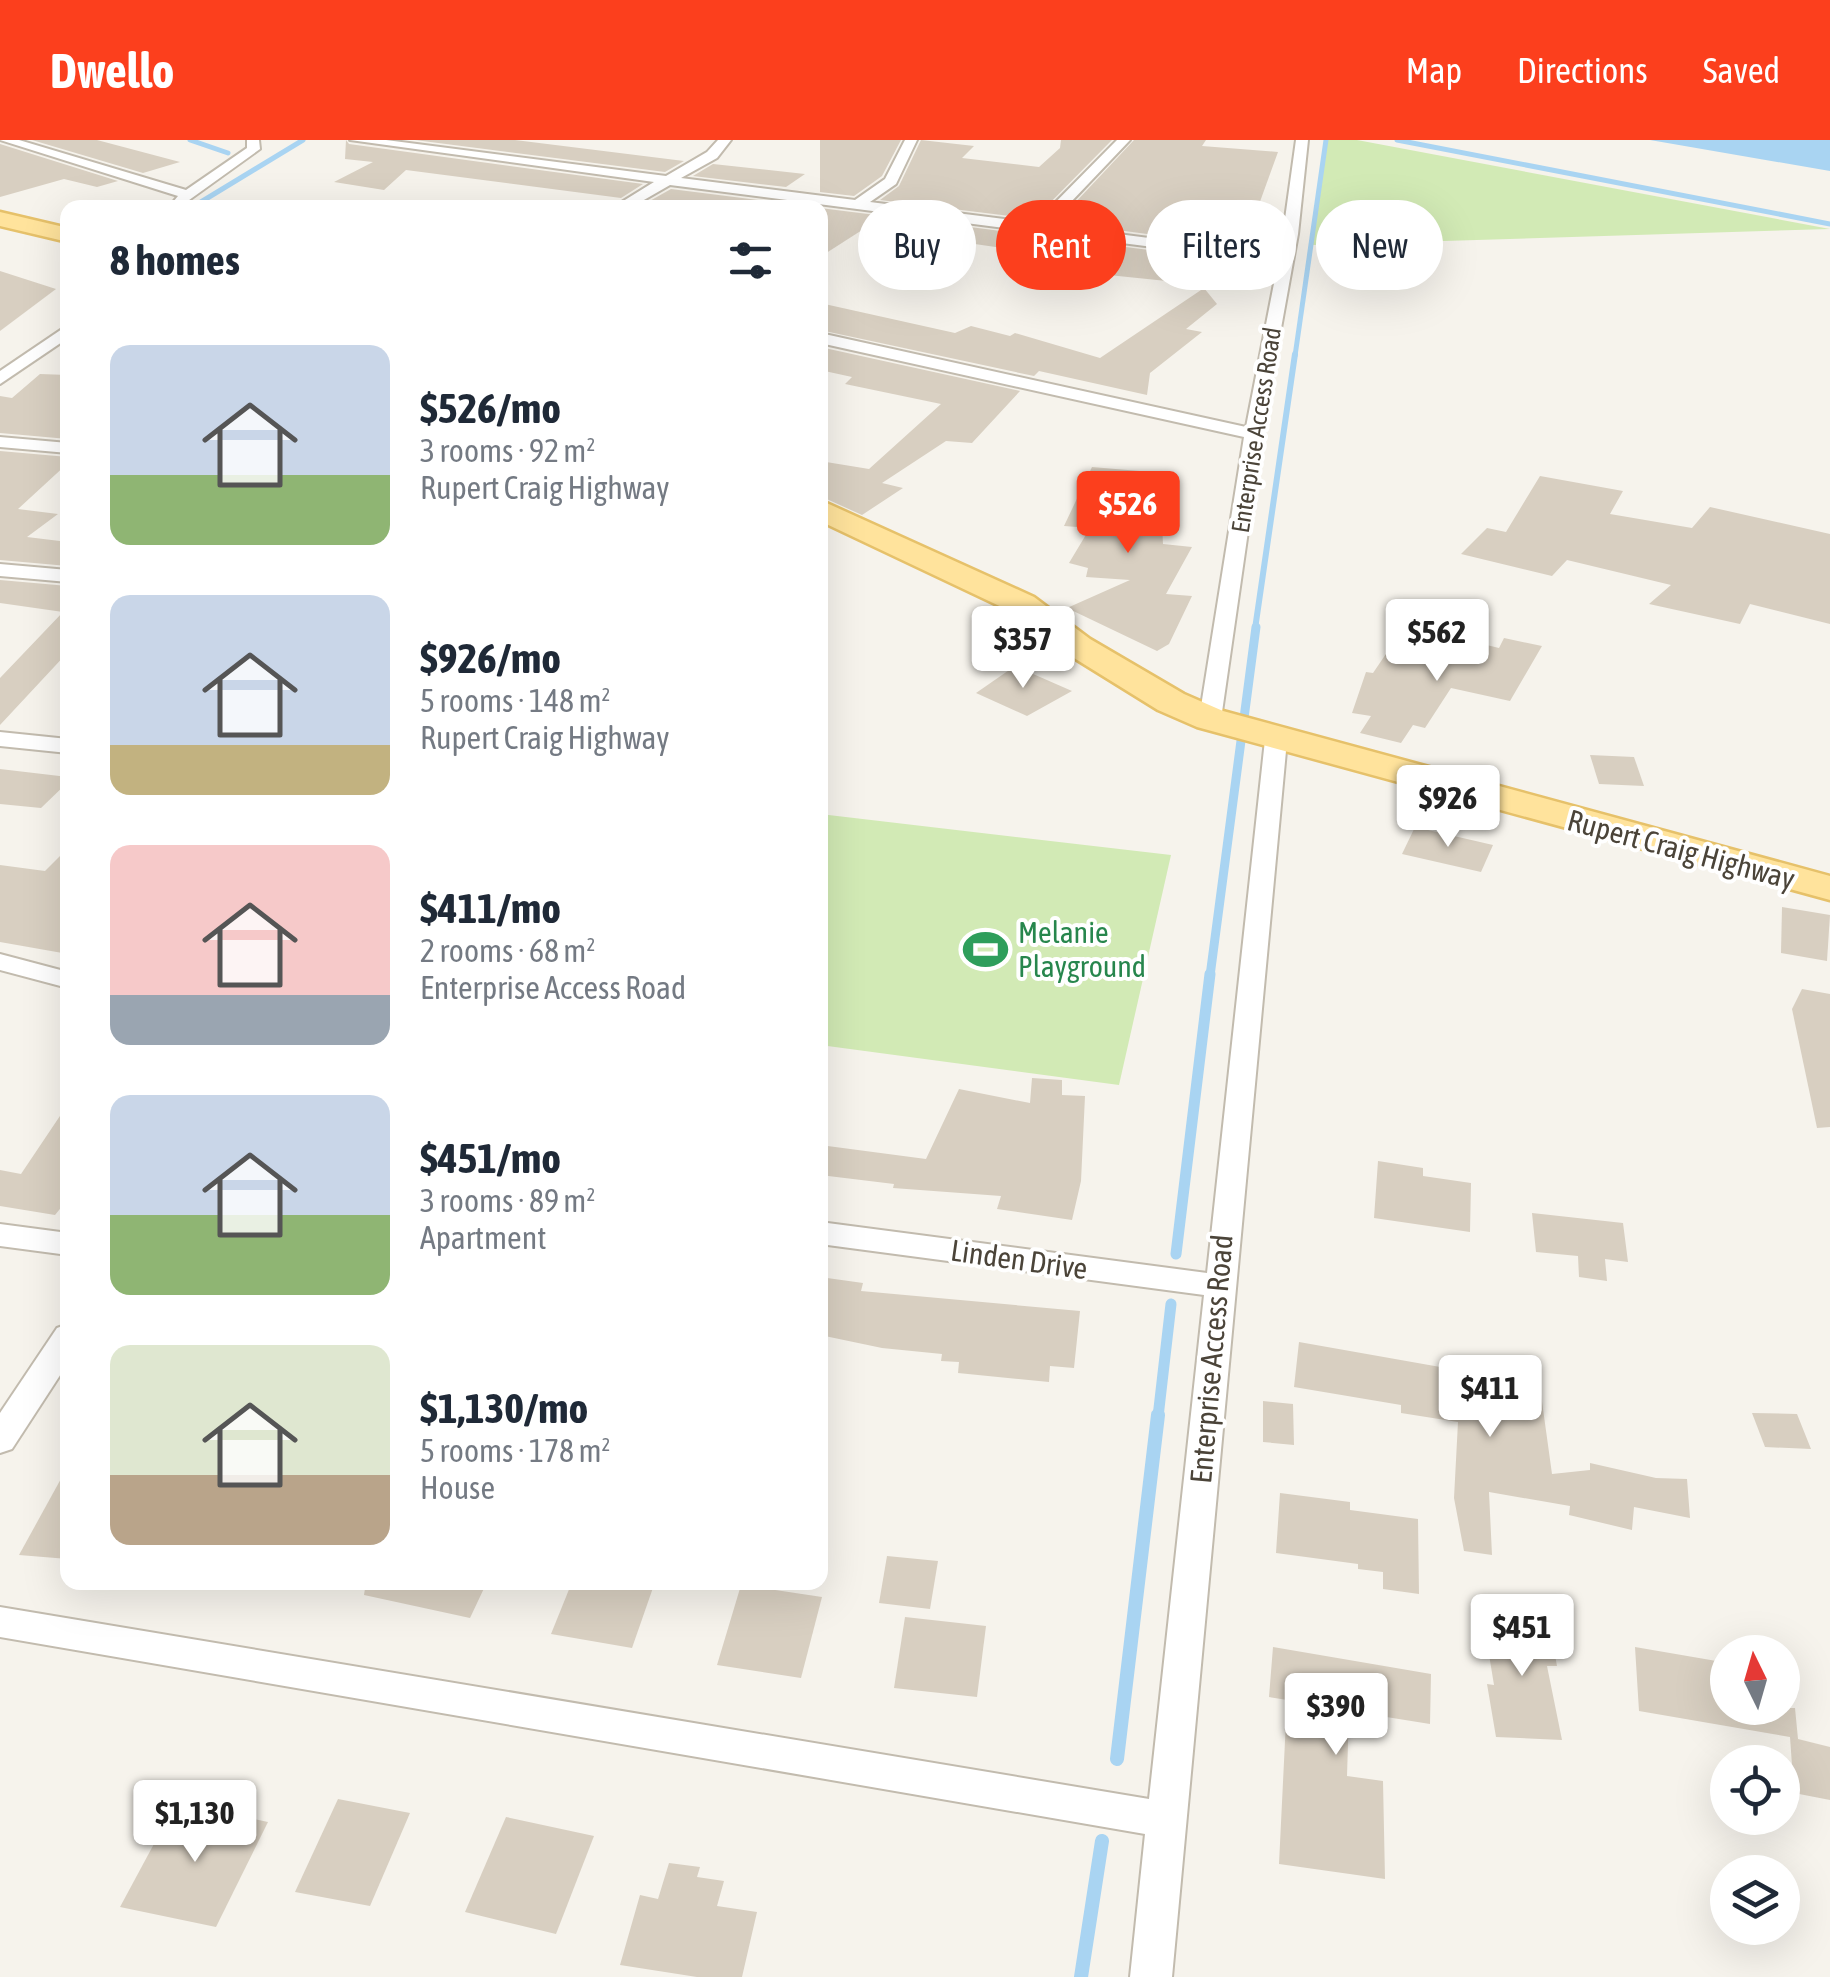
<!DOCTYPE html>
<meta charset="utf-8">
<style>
:root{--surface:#fff;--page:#f6f6f7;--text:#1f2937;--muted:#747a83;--accent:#fc3f1d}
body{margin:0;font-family:"Asap Condensed",sans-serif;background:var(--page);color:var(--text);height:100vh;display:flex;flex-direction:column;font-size:38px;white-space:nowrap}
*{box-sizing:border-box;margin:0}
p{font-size:32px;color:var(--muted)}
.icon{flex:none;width:55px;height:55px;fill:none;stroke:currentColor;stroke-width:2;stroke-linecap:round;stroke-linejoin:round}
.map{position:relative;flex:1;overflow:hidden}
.drawer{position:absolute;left:60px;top:60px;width:768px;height:1390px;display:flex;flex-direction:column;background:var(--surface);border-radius:20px;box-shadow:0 10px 40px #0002}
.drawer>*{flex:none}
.banner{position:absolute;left:858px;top:60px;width:822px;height:90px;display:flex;gap:20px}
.needle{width:65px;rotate:355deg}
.controls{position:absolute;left:1710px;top:1495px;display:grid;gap:20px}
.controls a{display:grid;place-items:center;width:90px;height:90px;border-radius:50%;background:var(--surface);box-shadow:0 10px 40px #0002;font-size:50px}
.price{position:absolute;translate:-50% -85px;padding:0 22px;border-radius:10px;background:#fff;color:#222;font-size:32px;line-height:65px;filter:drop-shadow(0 2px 5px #0008)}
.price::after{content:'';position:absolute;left:50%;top:60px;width:30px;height:22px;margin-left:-15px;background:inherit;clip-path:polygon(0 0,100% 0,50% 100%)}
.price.current{background:var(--accent);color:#fff}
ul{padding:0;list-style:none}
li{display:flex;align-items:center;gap:30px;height:250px;padding:0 50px}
li span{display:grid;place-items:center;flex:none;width:280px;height:200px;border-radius:20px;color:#555}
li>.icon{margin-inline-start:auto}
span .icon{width:120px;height:120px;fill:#fffc;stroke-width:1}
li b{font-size:42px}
h2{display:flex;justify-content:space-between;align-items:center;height:120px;padding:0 50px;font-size:42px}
.pill{padding:0 35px;border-radius:45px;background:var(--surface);box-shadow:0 10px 40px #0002;font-size:35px;line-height:90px}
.pill.current{background:var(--accent);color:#fff}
header{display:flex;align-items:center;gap:60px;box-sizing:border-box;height:140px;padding:0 50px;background:var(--accent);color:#fff}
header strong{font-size:48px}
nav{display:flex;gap:55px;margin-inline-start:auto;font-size:35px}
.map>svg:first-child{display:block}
.green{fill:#d2eab5}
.water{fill:#a9d4f2}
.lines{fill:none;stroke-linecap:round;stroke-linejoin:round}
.stream-far4{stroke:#a9d4f2;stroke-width:5}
.stream-far3{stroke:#a9d4f2;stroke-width:6}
.stream-far2{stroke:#a9d4f2;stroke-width:9}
.stream-far1{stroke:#a9d4f2;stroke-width:11}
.stream{stroke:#a9d4f2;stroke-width:14}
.building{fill:#d8cfc1}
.street-casing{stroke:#c2bbae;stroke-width:4}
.primary-casing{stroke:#e6c16a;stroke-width:5}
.street{fill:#fff;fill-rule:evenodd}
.primary{fill:#ffe39c;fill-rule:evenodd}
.labels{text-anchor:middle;stroke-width:8;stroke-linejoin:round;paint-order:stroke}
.far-street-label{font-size:25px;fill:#4b4439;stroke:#fff}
.street-label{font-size:30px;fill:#4b4439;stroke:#fff}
.leisure-label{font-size:30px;fill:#27864d;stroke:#fff;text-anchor:start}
</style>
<header>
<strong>Dwello</strong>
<nav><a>Map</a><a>Directions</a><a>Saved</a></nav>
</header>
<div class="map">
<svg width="1830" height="1837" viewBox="0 0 1830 1837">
<rect width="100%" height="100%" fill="#f6f3ec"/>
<g class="green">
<polygon points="1325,0 1357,0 1830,89 1312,105"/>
<polygon points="820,674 1171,715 1119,945 820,905"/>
</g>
<polygon class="water" points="1650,0 1830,0 1830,31"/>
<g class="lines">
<g class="stream-far4">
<polyline points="190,0 228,13"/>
<polyline points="1397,0 1830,84"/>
<polyline points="191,68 303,0"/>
<polyline points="1295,216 1326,0"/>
</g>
<polyline class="stream-far3" points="1255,489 1295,214"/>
<polyline class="stream-far2" points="1210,836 1256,487"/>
<g class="stream-far1">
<polyline points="1176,1114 1210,834"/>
<polyline points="1158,1277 1171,1164"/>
</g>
<g class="stream">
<polyline points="1117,1619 1158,1275"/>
<polyline points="1081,1837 1102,1701"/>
</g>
</g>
<g class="building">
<polygon points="32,0 97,0 180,22 143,33"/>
<polygon points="346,0 349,4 643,44 621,58 406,30 384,50 334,42 373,22 345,19"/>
<polygon points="415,0 515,0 684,21 665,32"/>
<polygon points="820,0 901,0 882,36 854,56 820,52"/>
<polygon points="921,0 974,6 962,18 1039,27 1060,8 1061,0 1112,0 1034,79 880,60 899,46"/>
<polygon points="1134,0 1206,0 1202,6 1278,12 1249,92 1254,93 1245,107 1057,82"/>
<polygon points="0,4 118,41 97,47 64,39 0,57"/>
<polygon points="713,24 805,34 786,47 693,36"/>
<polygon points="671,49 766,61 757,68 648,62"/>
<polygon points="820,68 884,76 820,117"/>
<polygon points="970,87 1235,121 1223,138 1197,134 1186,143 1089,133 1094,131 1051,127 1066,117 954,101"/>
<polygon points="0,131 56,149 0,191"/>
<polygon points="1204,148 1217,164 1186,189 1202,192 1150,233 1147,255 1039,231 1034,236 820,190 820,163 955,193 971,186 1010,196 1015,193 1100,218"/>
<polygon points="820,207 1020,251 972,303 946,301 882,343 903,348 862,375 820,356 820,321 869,329 941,264 845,244 852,237 820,230"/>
<polygon points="40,234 68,235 68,299 0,293 0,256 12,258"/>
<polygon points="0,311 68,317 68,323 18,369 58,374 27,397 68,402 68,426 0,420"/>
<polygon points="1092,327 1163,333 1152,384 1162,385 1163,404 1192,407 1166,454 1192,456 1169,504 1157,511 1067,468 1130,440 1086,437 1088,428 1069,423 1090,388 1064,386"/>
<polygon points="1540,336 1623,351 1610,374 1692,388 1710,367 1830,394 1830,484 1750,464 1740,484 1649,464 1671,445 1567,420 1552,436 1461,414 1487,388 1506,392"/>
<polygon points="0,440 68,446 68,512 0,585 0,538 63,472 0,463"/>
<polygon points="1504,498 1542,506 1510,561 1451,548 1425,588 1413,585 1401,603 1360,593 1371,576 1352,573 1366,532 1373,533 1390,508 1453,521 1466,500 1499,508"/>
<polygon points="1015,526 1072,551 1027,576 976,553"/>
<polygon points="1590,615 1634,617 1644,646 1599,644"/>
<polygon points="0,629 68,637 68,642 41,668 0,664"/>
<polygon points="1415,687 1493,705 1481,732 1402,714"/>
<polygon points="68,708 68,814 0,802 0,725 45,731"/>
<polygon points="1782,767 1830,775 1827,821 1781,813"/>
<polygon points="1802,849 1830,854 1830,987 1817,988 1792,869"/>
<polygon points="1032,938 1062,940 1062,955 1085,956 1081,1041 1072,1080 997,1069 1001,1056 893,1048 894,1044 820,1035 820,1005 926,1019 959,949 1030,963"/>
<polygon points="68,964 68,1059 55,1075 0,1066 0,1030 21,1034"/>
<polygon points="1378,1021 1423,1028 1423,1036 1471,1043 1470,1092 1374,1078"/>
<polygon points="1532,1073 1623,1083 1628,1122 1605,1119 1607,1141 1579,1137 1578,1116 1536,1112"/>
<polygon points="820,1137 863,1143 861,1151 1080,1171 1074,1228 1050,1226 1049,1242 958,1233 959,1222 941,1221 942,1214 882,1208 820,1195"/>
<polygon points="1299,1202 1508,1239 1508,1235 1539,1240 1552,1334 1590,1330 1590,1323 1656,1338 1687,1339 1690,1378 1634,1367 1632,1390 1569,1375 1570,1366 1489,1352 1492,1415 1464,1411 1454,1358 1458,1282 1401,1273 1401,1265 1294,1247"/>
<polygon points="1263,1261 1293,1264 1294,1305 1263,1302"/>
<polygon points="1752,1273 1797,1274 1811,1309 1765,1307"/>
<polygon points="68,1326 68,1419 19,1415"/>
<polygon points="1280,1353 1350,1362 1350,1370 1418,1379 1419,1454 1383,1449 1383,1432 1358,1429 1358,1424 1276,1413"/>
<polygon points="887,1416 938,1421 930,1469 879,1463"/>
<polygon points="366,1442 487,1442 470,1478 364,1455"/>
<polygon points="572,1442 655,1442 632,1508 551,1494"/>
<polygon points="741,1445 822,1457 801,1538 717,1525"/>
<polygon points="905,1477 986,1486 977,1557 894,1548"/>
<polygon points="1483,1478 1549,1482 1557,1526 1547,1526 1562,1600 1496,1597 1487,1544 1494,1545"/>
<polygon points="1273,1507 1431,1534 1430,1584 1349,1571 1347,1636 1383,1641 1385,1739 1279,1724 1287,1560 1269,1557"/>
<polygon points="1635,1507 1728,1523 1728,1568 1795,1568 1798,1599 1830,1607 1830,1660 1794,1653 1790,1597 1639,1571"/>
<polygon points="338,1659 410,1673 370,1766 295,1752"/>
<polygon points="176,1663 268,1682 216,1787 120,1767"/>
<polygon points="506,1677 594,1696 556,1794 465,1772"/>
<polygon points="669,1723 700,1727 697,1737 724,1741 717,1766 757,1772 742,1837 697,1837 620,1825 640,1755 658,1759"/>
</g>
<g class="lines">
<defs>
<g id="street">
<polygon points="0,0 19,0 186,50 247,8 247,0 259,0 260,9 178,68 168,68 178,56"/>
<polygon points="350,0 386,0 666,36 707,12 718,0 731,0 717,18 681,38 855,60 885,39 905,0 917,0 896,44 870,62 1035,83 1117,0 1130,0 1049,85 1280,115 1296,0 1308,0 1298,94 1262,294 1221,579 1210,586 1199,579 1244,297 820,203 820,193 1246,287 1278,123 670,45 630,68 612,68 654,42"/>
<polygon points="68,185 68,198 0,244 0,231"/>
<polygon points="0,297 68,303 68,313 0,307"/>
<polygon points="0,424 68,430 68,442 0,436"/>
<polygon points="0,592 68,599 68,613 0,606"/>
<polygon points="1276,593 1287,600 1172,1837 1130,1837 1145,1694 0,1497 0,1467 1149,1659 1204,1155 820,1104 820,1082 1207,1133 1265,600"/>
<polygon points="0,814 68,832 68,848 0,830"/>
<polygon points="0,1084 68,1093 68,1115 0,1106"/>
<polygon points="68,1184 68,1223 12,1309 0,1313 0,1273 57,1188"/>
</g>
<g id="primary">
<polygon points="0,72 68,88 68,102 0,86"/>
<polygon points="820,360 1034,457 1090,499 1184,554 1223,571 1830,736 1830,760 1197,587 1158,570 1066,513 1010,471 820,381"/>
</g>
</defs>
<use href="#street" class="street-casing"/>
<use href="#primary" class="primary-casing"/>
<use href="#street" class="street"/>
<use href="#primary" class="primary"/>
</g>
<defs>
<symbol id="stadium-bare" viewBox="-9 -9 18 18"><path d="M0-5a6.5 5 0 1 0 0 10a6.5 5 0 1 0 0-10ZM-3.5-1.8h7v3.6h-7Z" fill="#2e9e5b" stroke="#fff" stroke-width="2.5" paint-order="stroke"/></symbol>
</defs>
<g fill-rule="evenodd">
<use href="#stadium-bare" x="954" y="778" width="63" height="63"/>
</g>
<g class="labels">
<g class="far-street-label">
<text transform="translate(1256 290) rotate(-81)" y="9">Enterprise Access Road</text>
</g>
<g class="street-label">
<text transform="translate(1681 710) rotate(15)" y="10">Rupert Craig Highway</text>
<text transform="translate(1019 1120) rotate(8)" y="10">Linden Drive</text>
<text transform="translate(1212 1219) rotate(-85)" y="10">Enterprise Access Road</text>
</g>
<g class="leisure-label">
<text x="1018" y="803">Melanie<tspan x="1018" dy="34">Playground</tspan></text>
</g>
</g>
</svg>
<div class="controls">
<a><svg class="needle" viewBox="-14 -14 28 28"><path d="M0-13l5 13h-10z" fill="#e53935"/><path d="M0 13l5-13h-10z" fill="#747a83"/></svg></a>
<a><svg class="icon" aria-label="locate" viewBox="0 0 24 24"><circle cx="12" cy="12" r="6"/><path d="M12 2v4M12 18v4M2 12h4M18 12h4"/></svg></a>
<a><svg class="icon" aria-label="layers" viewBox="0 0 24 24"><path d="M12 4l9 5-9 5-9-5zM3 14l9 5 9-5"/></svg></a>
</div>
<b class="price current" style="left:1128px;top:416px">$526</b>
<b class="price" style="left:1437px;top:544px">$562</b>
<b class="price" style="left:1023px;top:551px">$357</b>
<b class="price" style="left:1448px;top:710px">$926</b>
<b class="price" style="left:1490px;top:1300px">$411</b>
<b class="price" style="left:1522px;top:1539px">$451</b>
<b class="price" style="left:1336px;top:1618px">$390</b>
<b class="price" style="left:195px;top:1725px">$1,130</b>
<div class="banner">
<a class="pill">Buy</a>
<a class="pill current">Rent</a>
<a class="pill">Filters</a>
<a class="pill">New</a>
</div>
<section class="drawer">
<h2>8 homes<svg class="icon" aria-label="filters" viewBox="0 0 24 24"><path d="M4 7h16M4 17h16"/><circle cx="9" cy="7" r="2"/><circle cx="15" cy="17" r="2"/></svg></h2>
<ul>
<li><span style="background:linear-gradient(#c9d6e8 65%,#8fb573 0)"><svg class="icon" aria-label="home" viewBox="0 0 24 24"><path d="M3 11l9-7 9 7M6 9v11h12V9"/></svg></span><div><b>$526/mo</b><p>3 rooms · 92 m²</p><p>Rupert Craig Highway</p></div></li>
<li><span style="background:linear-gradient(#c9d6e8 75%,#c2b280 0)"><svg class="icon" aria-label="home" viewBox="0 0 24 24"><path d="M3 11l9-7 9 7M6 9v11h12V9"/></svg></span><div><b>$926/mo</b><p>5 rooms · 148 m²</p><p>Rupert Craig Highway</p></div></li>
<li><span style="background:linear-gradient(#f6c9c9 75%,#9aa5b1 0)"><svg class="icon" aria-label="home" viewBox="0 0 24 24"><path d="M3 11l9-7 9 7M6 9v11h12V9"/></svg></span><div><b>$411/mo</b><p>2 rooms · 68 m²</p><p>Enterprise Access Road</p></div></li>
<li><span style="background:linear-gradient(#c9d6e8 60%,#8fb573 0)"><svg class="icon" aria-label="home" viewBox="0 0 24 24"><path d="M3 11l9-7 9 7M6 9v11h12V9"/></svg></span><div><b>$451/mo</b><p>3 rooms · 89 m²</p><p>Apartment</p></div></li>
<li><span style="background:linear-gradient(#dfe7d0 65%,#b9a48a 0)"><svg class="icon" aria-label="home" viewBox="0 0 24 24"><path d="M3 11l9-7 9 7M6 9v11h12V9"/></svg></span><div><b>$1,130/mo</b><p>5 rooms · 178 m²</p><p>House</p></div></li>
</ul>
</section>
</div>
